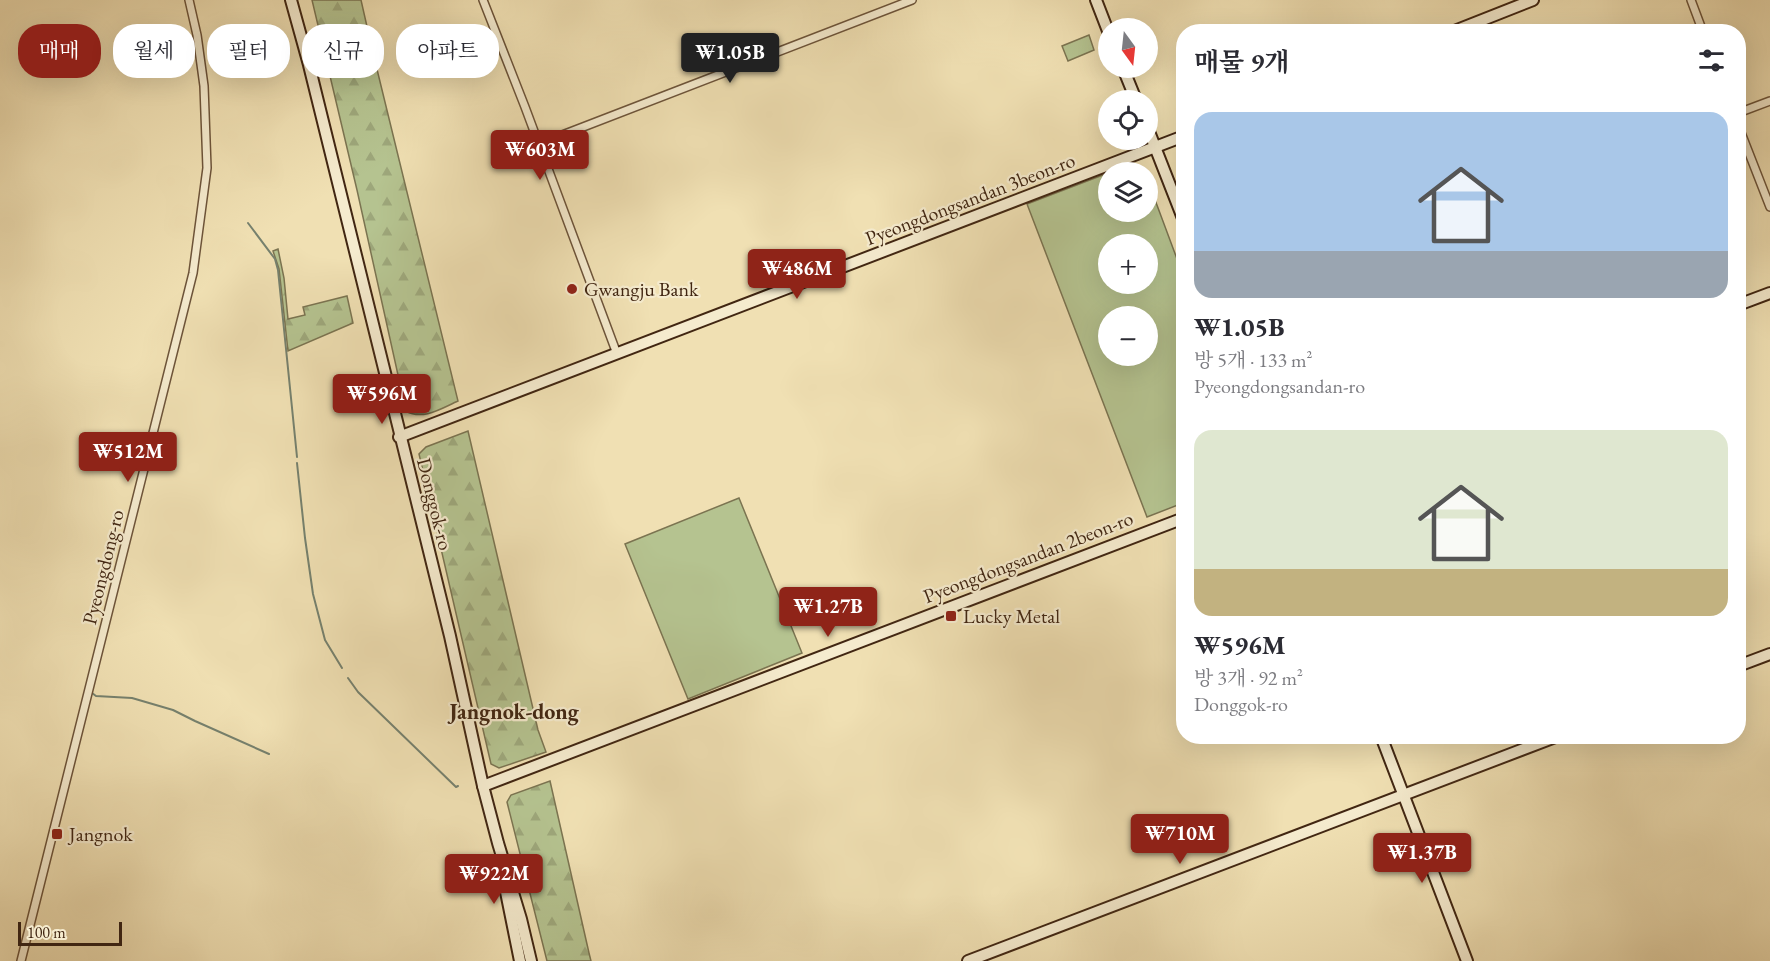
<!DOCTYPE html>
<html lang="ko">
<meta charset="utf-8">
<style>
:root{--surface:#fff;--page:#f2f2f3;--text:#2b2b33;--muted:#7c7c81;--accent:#8f2418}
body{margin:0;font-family:"EB Garamond","Noto Serif KR",serif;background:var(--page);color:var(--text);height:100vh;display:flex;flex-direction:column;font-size:22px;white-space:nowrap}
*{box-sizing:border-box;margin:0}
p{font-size:20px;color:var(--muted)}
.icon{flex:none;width:33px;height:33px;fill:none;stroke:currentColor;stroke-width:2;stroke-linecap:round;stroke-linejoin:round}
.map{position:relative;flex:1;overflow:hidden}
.panel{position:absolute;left:1176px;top:24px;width:570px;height:720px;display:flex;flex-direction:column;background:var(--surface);border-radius:24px;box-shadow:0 6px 24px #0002}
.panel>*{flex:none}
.guide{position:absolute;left:18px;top:24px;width:570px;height:54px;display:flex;gap:12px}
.needle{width:39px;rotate:165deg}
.tools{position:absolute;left:1098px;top:18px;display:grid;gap:12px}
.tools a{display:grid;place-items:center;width:60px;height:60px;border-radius:50%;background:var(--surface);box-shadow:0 6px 24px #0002;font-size:30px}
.scale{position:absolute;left:18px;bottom:15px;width:104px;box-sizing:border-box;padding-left:6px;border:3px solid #412612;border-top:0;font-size:16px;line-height:21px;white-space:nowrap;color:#412612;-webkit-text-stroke:4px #f5ebce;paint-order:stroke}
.price{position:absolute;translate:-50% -51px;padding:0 14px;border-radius:6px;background:var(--accent);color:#fff;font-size:20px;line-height:39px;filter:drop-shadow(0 2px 3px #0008)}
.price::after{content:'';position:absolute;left:50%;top:36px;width:18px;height:14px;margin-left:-9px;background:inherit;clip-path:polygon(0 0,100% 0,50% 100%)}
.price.selected{background:#222;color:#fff}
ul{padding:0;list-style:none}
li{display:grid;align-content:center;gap:12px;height:318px;padding:0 18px}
li span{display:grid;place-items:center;height:186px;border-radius:18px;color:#555}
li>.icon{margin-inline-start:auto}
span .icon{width:108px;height:108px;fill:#fffc;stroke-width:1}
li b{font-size:26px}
h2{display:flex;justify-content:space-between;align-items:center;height:72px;padding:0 18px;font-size:26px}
.pill{padding:0 21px;border-radius:24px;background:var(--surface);box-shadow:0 6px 24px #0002;font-size:21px;line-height:54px}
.pill.selected{background:var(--accent);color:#fff}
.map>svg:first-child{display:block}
.forest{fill:url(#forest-firs);stroke:#7b7451;stroke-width:1.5}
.park{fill:#b5c390;stroke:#7b7451;stroke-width:1.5;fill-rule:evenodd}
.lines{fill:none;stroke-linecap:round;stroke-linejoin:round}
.stream{stroke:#76816e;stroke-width:2}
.street-casing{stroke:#6d543a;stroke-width:10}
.secondary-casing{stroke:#412612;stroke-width:14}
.street{stroke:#f5ebce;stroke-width:7}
.secondary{stroke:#f5ebce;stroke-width:10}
.poi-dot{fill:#8f2418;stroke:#f5ebce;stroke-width:2}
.labels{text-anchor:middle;stroke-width:4.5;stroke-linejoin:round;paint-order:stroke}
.street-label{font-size:20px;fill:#412612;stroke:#f5ebce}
.poi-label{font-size:20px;fill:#412612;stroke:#f5ebce;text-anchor:start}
.quarter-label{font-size:22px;font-weight:bold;fill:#412612;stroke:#f5ebce}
</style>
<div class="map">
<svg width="1770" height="961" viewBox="0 0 1770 961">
<defs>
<pattern id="forest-firs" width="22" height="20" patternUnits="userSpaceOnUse" patternTransform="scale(1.5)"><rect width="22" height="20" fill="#b5c390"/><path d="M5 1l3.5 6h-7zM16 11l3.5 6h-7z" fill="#9da77b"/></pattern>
</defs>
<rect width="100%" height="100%" fill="#f0e0b3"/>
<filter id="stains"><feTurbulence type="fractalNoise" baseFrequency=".00333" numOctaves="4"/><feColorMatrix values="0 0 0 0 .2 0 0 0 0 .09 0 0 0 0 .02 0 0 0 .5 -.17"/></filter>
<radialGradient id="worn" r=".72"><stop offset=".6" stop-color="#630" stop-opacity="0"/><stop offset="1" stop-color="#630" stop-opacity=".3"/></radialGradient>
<g class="forest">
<path d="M312,0H361L373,53L458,401C442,408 423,421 406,411L357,190Z"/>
<polygon points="278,249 284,278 288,319 305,315 303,307 347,296 353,323 288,351 279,269 273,251"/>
<polygon points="468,431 538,730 546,752 499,768 491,764 419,454 426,447"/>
<polygon points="550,781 589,953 591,961 547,961 507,802 511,795"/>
</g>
<g class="park">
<polygon points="1089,35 1094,50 1068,61 1062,46"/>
<path d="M1108,173V212H1148V181L1183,275V503L1147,517L1027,204ZM1108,244H1148V284H1108ZM1108,316H1148V356H1108Z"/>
<polygon points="739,498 802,653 688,699 625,544"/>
</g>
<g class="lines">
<g class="stream">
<polyline points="248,223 275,259 278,270 297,457"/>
<polyline points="297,463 305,538 313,594 325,640 342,668"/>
<polyline points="348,678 358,692 456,787 458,786"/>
<polyline points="92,693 96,696 132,698 173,710 195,721 269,754"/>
</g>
<defs>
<g id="street">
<polyline points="483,0 525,107 617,354"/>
<polyline points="1691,0 1703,32"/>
<polyline points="1738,113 1770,101"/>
<polyline points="1738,125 1770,207"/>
<polyline points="539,144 912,0"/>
<polyline points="21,961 193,273 207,168 204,86 197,35 189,0"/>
</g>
<g id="secondary">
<polyline points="291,0 309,65 450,636 483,786 498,843 521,919 531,961"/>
<polyline points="1096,0 1108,31"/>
<polyline points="1452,32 1533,0"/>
<polyline points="1123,68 1136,100"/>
<polyline points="1148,129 1184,221"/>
<polyline points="1738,305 1770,293"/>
<polyline points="399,437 1184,136"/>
<polyline points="1738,666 1770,654"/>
<polyline points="1381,736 1467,961"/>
<polyline points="483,786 1184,518"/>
<polyline points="504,882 520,961"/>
<polyline points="968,961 1558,736"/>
</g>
</defs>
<use href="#street" class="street-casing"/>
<use href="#secondary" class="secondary-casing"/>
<use href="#street" class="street"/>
<use href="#secondary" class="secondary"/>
</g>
<g class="poi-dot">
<circle cx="572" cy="289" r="6"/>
<rect x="945" y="610" width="12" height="12" rx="3"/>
<rect x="51" y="828" width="12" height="12" rx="3"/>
</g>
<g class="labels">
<g class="street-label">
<text transform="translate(970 199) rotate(-21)" y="7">Pyeongdongsandan 3beon-ro</text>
<text transform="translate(435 504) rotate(76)" y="7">Donggok-ro</text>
<text transform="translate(1028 557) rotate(-21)" y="7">Pyeongdongsandan 2beon-ro</text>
<text transform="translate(103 567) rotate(-76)" y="7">Pyeongdong-ro</text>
</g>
<g class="poi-label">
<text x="584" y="296">Gwangju Bank</text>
<text x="963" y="623">Lucky Metal</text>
<text x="69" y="841">Jangnok</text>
</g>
<g class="quarter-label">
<text x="514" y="719">Jangnok-dong</text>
</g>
</g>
<rect width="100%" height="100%" filter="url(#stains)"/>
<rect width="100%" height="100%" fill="url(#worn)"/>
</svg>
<div class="tools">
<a><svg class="needle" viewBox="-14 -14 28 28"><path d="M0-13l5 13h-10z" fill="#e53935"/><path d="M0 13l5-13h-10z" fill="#7c7c81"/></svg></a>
<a><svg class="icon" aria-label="locate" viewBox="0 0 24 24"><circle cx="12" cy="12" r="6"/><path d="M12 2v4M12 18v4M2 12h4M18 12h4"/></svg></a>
<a><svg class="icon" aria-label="layers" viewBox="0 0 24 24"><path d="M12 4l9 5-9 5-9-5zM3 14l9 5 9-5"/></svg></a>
<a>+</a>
<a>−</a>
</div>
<div class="scale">100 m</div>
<b class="price selected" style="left:730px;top:84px">₩1.05B</b>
<b class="price" style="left:540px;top:181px">₩603M</b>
<b class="price" style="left:797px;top:300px">₩486M</b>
<b class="price" style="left:382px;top:425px">₩596M</b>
<b class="price" style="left:128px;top:483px">₩512M</b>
<b class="price" style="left:828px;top:638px">₩1.27B</b>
<b class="price" style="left:1180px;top:865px">₩710M</b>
<b class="price" style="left:1422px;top:884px">₩1.37B</b>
<b class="price" style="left:494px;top:905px">₩922M</b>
<div class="guide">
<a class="pill selected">매매</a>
<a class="pill">월세</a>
<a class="pill">필터</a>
<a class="pill">신규</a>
<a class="pill">아파트</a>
</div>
<section class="panel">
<h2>매물 9개<svg class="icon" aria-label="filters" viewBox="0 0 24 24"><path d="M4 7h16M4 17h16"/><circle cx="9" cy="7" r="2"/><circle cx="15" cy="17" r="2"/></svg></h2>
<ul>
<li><span style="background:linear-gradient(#a9c7e8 75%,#9aa5b1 0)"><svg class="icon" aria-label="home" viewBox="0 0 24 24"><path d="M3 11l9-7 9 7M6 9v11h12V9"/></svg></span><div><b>₩1.05B</b><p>방 5개 · 133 m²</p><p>Pyeongdongsandan-ro</p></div></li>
<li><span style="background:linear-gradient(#dfe7d0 75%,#c2b280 0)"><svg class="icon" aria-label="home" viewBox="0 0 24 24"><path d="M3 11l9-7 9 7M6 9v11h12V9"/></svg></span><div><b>₩596M</b><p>방 3개 · 92 m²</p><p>Donggok-ro</p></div></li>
</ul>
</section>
</div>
